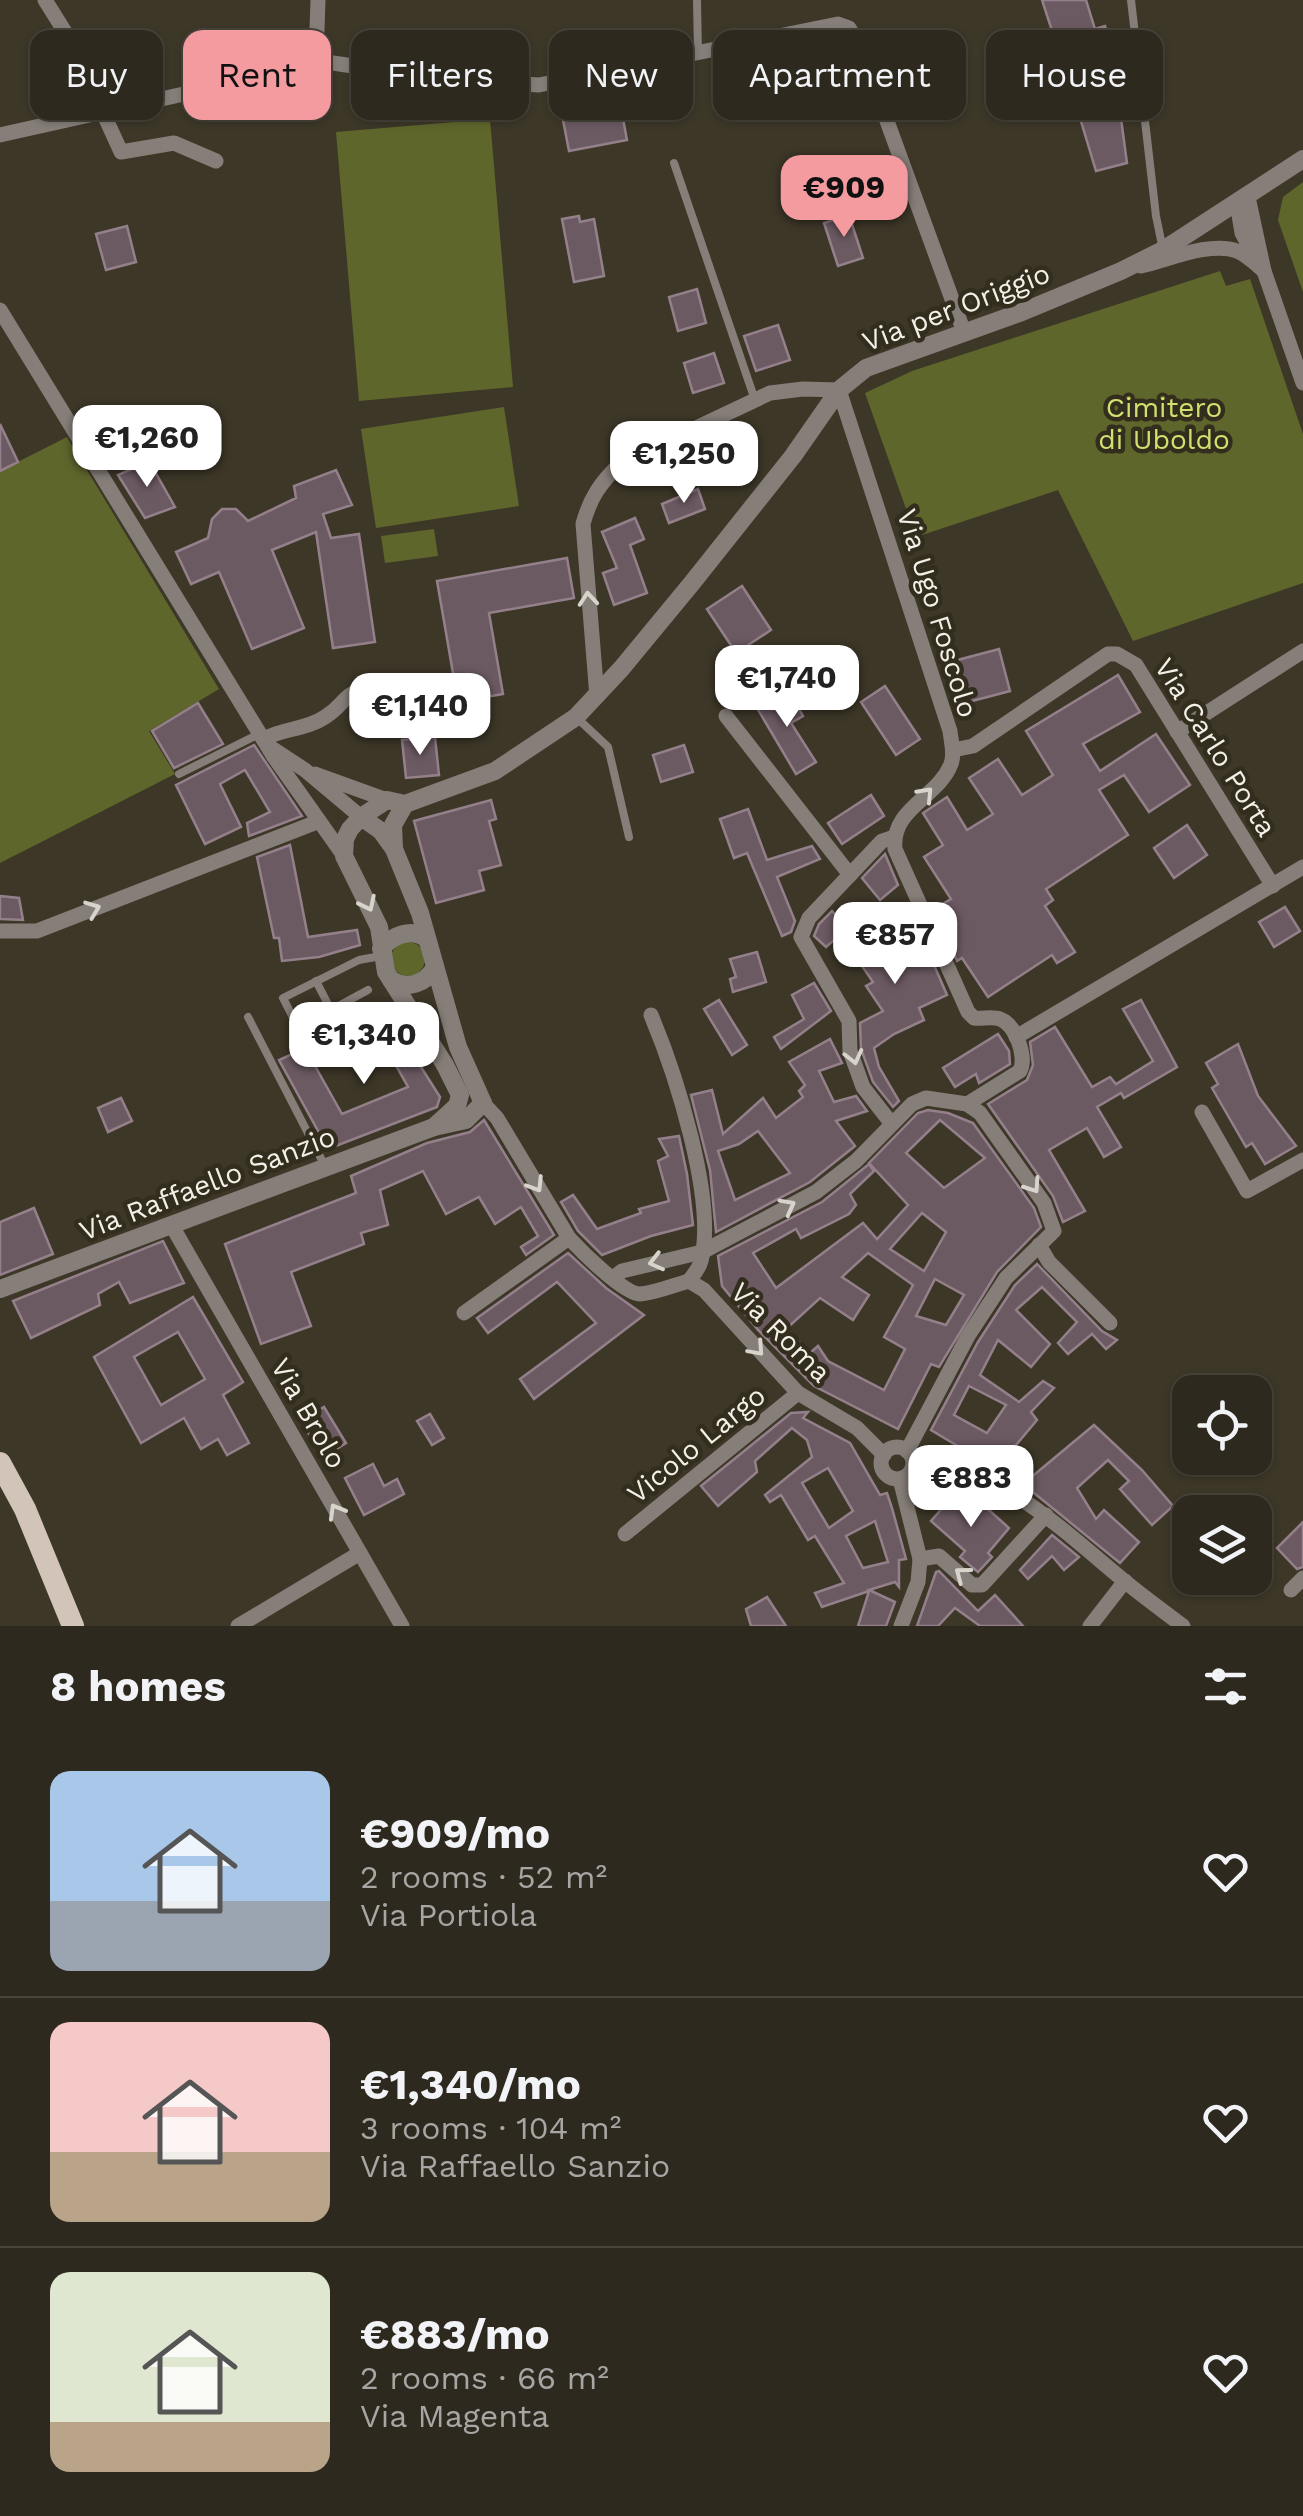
<!DOCTYPE html>
<meta charset="utf-8">
<style>
:root{--surface:#2e291e;--page:#363127;--text:#f1f3f6;--muted:#a7a6a4;--line:#49453c;--accent:#f49b9f}
body{margin:0;font-family:"Work Sans",sans-serif;background:var(--page);color:var(--text);height:100vh;display:flex;flex-direction:column;font-size:38px;white-space:nowrap}
*{box-sizing:border-box;margin:0}
p{font-size:32px;color:var(--muted)}
.icon{flex:none;width:55px;height:55px;fill:none;stroke:currentColor;stroke-width:2;stroke-linecap:round;stroke-linejoin:round}
.map{position:relative;height:1626px;overflow:hidden}
.panel{display:flex;flex-direction:column;background:var(--surface);flex:1}
.panel>*{flex:none}
.banner{position:absolute;left:30px;top:30px;width:1245px;height:90px;display:flex;gap:20px}
.controls{position:absolute;left:1172px;top:1375px;display:grid;gap:20px}
.controls a{display:grid;place-items:center;width:100px;height:100px;border-radius:20px;background:var(--surface);box-shadow:0 2px 8px #0004,0 0 0 2px var(--line);font-size:50px}
.price{position:absolute;translate:-50% -85px;padding:0 22px;border-radius:20px;background:#fff;color:#222;font-size:32px;line-height:65px;filter:drop-shadow(0 2px 5px #0008)}
.price::after{content:'';position:absolute;left:50%;top:60px;width:30px;height:22px;margin-left:-15px;background:inherit;clip-path:polygon(0 0,100% 0,50% 100%)}
.price.on{background:var(--accent);color:#111}
ul{padding:0;list-style:none}
li{display:flex;align-items:center;gap:30px;height:250px;padding:0 50px}
li+li{border-top:2px solid var(--line)}
li span{display:grid;place-items:center;flex:none;width:280px;height:200px;border-radius:20px;color:#555}
li>.icon{margin-inline-start:auto}
span .icon{width:120px;height:120px;fill:#fffc;stroke-width:1}
li b{font-size:42px}
h2{display:flex;justify-content:space-between;align-items:center;height:120px;padding:0 50px;font-size:42px}
.tag{padding:0 35px;border-radius:20px;background:var(--surface);box-shadow:0 2px 8px #0004,0 0 0 2px var(--line);font-size:35px;line-height:90px}
.tag.on{background:var(--accent);color:#111}
.map>svg:first-child{display:block}
.green{fill:#5f662c}
.building{fill:#6c5a63;stroke:#94808a;stroke-width:2.5;fill-rule:evenodd}
.lines{fill:none;stroke-linecap:round;stroke-linejoin:round}
.service{stroke:#867e79;stroke-width:8}
.minor{stroke:#867e79;stroke-width:15}
.tertiary{stroke:#867e79;stroke-width:18}
.primary{stroke:#d3c4b9;stroke-width:22}
.oneway{stroke:#d8d4cc}
.labels{text-anchor:middle;stroke-width:9;stroke-linejoin:round;paint-order:stroke}
.street-label{font-size:28px;fill:#f4f0e7;stroke:#332d1e}
.park-label{font-size:28px;fill:#d3e070;stroke:#332d1e}
</style>
<div class="map">
<svg width="1303" height="1626" viewBox="0 0 1303 1626">
<rect width="100%" height="100%" fill="#3d3728"/>
<g class="green">
<polygon points="490,119 513,387 359,401 336,132"/>
<polygon points="1303,182 1303,292 1278,220 1283,197"/>
<polygon points="1220,271 1226,286 1250,279 1303,434 1303,583 1133,641 1058,490 916,537 865,393 912,371"/>
<polygon points="504,407 519,506 376,528 361,429"/>
<polygon points="67,437 219,689 149,731 175,774 0,863 0,471"/>
<polygon points="434,529 438,556 385,563 381,536"/>
<circle cx="408" cy="959" r="17"/>
</g>
<g class="building">
<polygon points="1042,0 1086,0 1095,29 1105,26 1111,44 1127,163 1096,171 1061,55 1053,58 1049,45 1056,43"/>
<polygon points="809,52 820,86 772,100 762,66"/>
<polygon points="621,108 627,140 569,151 563,120"/>
<polygon points="849,215 863,258 838,266 824,223"/>
<polygon points="579,216 580,222 594,219 604,276 574,282 562,219"/>
<polygon points="127,226 136,262 106,270 96,234"/>
<polygon points="697,289 706,323 678,331 669,297"/>
<polygon points="778,325 790,360 756,371 744,336"/>
<polygon points="714,353 724,383 693,393 684,363"/>
<polygon points="111,411 126,436 104,449 89,425"/>
<polygon points="0,424 18,462 0,471"/>
<polygon points="742,426 754,453 704,474 693,446"/>
<polygon points="149,461 175,507 145,518 118,475"/>
<polygon points="336,470 352,505 323,514 331,538 359,534 375,642 333,648 316,532 272,550 304,628 252,649 219,572 191,584 176,552 208,538 212,519 222,509 236,509 248,521 296,498 294,486"/>
<polygon points="698,489 705,509 669,523 662,504"/>
<polygon points="635,518 644,539 630,545 647,593 614,605 603,573 617,568 602,532"/>
<polygon points="567,558 574,598 489,613 503,694 458,702 437,581"/>
<polygon points="742,586 771,630 736,653 707,609"/>
<polygon points="999,649 1010,691 961,704 950,662"/>
<polygon points="1118,675 1140,712 1083,744 1100,771 1156,734 1190,785 1149,812 1124,775 1099,790 1128,835 1046,889 1053,900 1045,906 1075,952 1057,963 1052,955 988,997 962,958 957,961 934,909 951,899 924,857 943,845 923,813 947,797 967,830 993,814 969,778 998,759 1022,795 1053,775 1026,731"/>
<polygon points="885,686 920,739 896,755 861,702"/>
<polygon points="788,690 803,716 791,723 816,762 796,774 757,708"/>
<polygon points="198,703 223,744 174,768 152,731"/>
<polygon points="435,737 439,775 406,778 402,740"/>
<polygon points="254,745 302,816 249,836 247,823 270,812 245,770 220,784 241,827 205,844 176,785"/>
<polygon points="684,745 693,772 661,782 653,755"/>
<polygon points="871,795 884,816 842,844 828,823"/>
<polygon points="491,800 496,819 489,821 501,865 479,871 484,890 436,903 414,821"/>
<polygon points="748,809 767,860 812,846 820,859 777,877 795,921 791,932 782,936 747,853 734,858 720,819"/>
<polygon points="1187,825 1207,855 1174,878 1154,848"/>
<polygon points="290,845 308,937 357,930 360,945 319,957 282,961 279,938 274,938 257,857"/>
<polygon points="885,854 898,885 880,900 862,878"/>
<polygon points="0,896 19,898 23,920 0,919"/>
<polygon points="1285,907 1300,931 1274,947 1259,922"/>
<polygon points="910,910 947,995 919,1008 924,1020 894,1034 874,1048 879,1067 899,1101 893,1107 873,1082 861,1049 860,1023 883,1011 866,986 873,982 849,947"/>
<polygon points="832,911 848,928 826,947 814,936 819,924"/>
<polygon points="757,952 766,982 733,992 730,979 736,977 730,959"/>
<polygon points="814,983 831,1011 781,1049 774,1037 804,1019 792,995"/>
<polygon points="719,1000 747,1045 732,1055 704,1009"/>
<polygon points="1141,1000 1177,1067 1124,1098 1121,1093 1097,1107 1121,1147 1104,1157 1087,1128 1049,1150 1085,1211 1063,1222 1053,1196 988,1104 1027,1080 1033,1065 1030,1042 1055,1027 1092,1087 1110,1077 1116,1084 1153,1061 1123,1009"/>
<polygon points="381,1004 440,1097 437,1107 328,1149 279,1060 305,1048 342,1114 408,1087 389,1053 380,1059 355,1021"/>
<polygon points="998,1034 1009,1051 1010,1064 979,1083 976,1074 955,1087 943,1068"/>
<path d="M830,1039L842,1063L819,1071L834,1102L856,1096L867,1111L836,1121L855,1146L810,1182L716,1232L710,1170L691,1095L712,1090L723,1134L763,1098L776,1118L803,1097L799,1091L805,1085L789,1062ZM758,1131L790,1173L735,1200L718,1151L739,1144Z"/>
<polygon points="1238,1044 1258,1096 1296,1146 1265,1164 1252,1143 1246,1147 1212,1088 1218,1084 1206,1063"/>
<polygon points="121,1098 132,1121 108,1132 98,1108"/>
<path d="M928,1110L948,1113L973,1123L1034,1208L1041,1227L997,1272L939,1367L931,1364L898,1429L814,1386L758,1330L722,1286L718,1256L822,1202L869,1164L874,1171L850,1194L856,1205L849,1214L801,1238L796,1229L753,1253L776,1288L863,1223L877,1239L908,1205L869,1163L918,1113ZM940,1120L985,1158L944,1188L906,1153ZM922,1213L946,1232L924,1271L890,1249ZM868,1253L913,1285L884,1337L905,1349L884,1390L828,1361L818,1346L810,1353L786,1329L820,1298L853,1320L869,1295L842,1277ZM935,1279L964,1295L946,1325L916,1316Z"/>
<polygon points="484,1120 554,1235 526,1255 521,1247 538,1236 521,1207 495,1224 479,1197 446,1214 423,1171 380,1190 388,1225 361,1233 364,1244 291,1272 311,1326 261,1344 225,1244 356,1193 351,1176 427,1143 470,1132"/>
<polygon points="679,1136 687,1174 693,1225 651,1236 602,1255 578,1231 561,1202 573,1195 597,1229 641,1213 639,1209 669,1201 658,1161 668,1156 659,1139"/>
<polygon points="34,1208 53,1254 0,1275 0,1222"/>
<polygon points="163,1241 184,1283 130,1303 119,1282 98,1294 100,1305 31,1338 13,1301"/>
<polygon points="568,1253 606,1288 644,1315 534,1399 520,1379 596,1323 557,1282 488,1333 477,1318"/>
<path d="M1037,1264L1102,1331L1117,1340L1106,1349L1092,1334L1068,1354L1058,1343L1077,1322L1042,1287L1016,1310L1050,1344L1031,1367L998,1340L980,1375L1019,1402L1043,1381L1054,1388L1031,1412L1037,1420L996,1469L931,1430L978,1342L1015,1285ZM969,1386L1006,1405L987,1433L954,1415Z"/>
<path d="M193,1297L243,1382L223,1395L249,1443L227,1455L218,1439L201,1449L184,1418L141,1443L94,1357ZM178,1332L205,1379L161,1405L134,1357Z"/>
<polygon points="324,1407 346,1443 323,1457 301,1421"/>
<path d="M808,1412L803,1418L850,1443L880,1495L887,1493L892,1508L906,1559L899,1560V1587L895,1582L869,1590L895,1602L886,1626H858L869,1591L822,1607L815,1593L844,1583L815,1536L808,1540L781,1495L770,1502L765,1495L812,1457L807,1440L792,1428L755,1461L757,1472L718,1506L701,1486L791,1413ZM828,1468L853,1511L829,1528L802,1483ZM875,1521L888,1562L863,1568L846,1536Z"/>
<polygon points="430,1414 444,1438 432,1445 417,1421"/>
<polygon points="1094,1425 1142,1470 1173,1506 1152,1525 1120,1489 1129,1481 1108,1460 1077,1488 1096,1519 1104,1510 1139,1542 1120,1563 1023,1484"/>
<polygon points="373,1464 384,1486 397,1479 404,1494 364,1515 345,1478"/>
<polygon points="955,1494 972,1509 979,1501 1009,1528 988,1553 992,1557 978,1572 960,1557 965,1551 931,1521"/>
<polygon points="1303,1522 1303,1567 1297,1569 1277,1548"/>
<polygon points="1052,1535 1079,1557 1064,1570 1052,1556 1028,1579 1020,1570"/>
<polygon points="939,1571 978,1611 995,1595 1023,1626 980,1626 955,1608 938,1626 917,1626 936,1572"/>
<polygon points="767,1597 786,1626 751,1626 746,1609"/>
</g>
<g class="lines">
<g class="service">
<polyline points="697,0 698,53"/>
<polyline points="1131,0 1156,216 1163,250"/>
<polyline points="674,163 755,400"/>
<polyline points="576,717 608,747 629,837"/>
<polyline points="179,774 261,733"/>
<polyline points="316,981 331,1010 368,990"/>
<polyline points="248,1017 326,1168"/>
<polyline points="303,1037 283,998 359,960 381,956"/>
</g>
<g class="minor">
<polyline points="45,0 70,40 121,152 174,143 216,161"/>
<polyline points="316,59 318,0"/>
<polyline points="0,135 278,73 306,59 353,66 455,62 475,64 522,84 539,85 838,24 849,28 860,47 964,332"/>
<polyline points="1248,197 1264,271 1303,383"/>
<polyline points="1237,203 1242,233 1256,259"/>
<path d="M1141,266C1168,260 1210,241 1237,251C1247,255 1256,264 1264,271"/>
<polyline points="0,310 274,757 344,856"/>
<path d="M597,697L583,524C590,498 600,483 620,464L770,393L803,389L839,390L950,731C951,741 955,754 951,764C938,798 891,808 895,849L968,1012L974,1018C982,1019 993,1016 1000,1019C1016,1025 1027,1057 1020,1071L967,1104"/>
<polyline points="726,716 850,875"/>
<polyline points="1177,732 1303,651"/>
<path d="M264,739C283,728 306,730 325,717C346,704 341,694 370,687"/>
<polyline points="270,747 305,770 361,817"/>
<polyline points="953,750 973,746 1108,654 1117,654 1136,665 1273,886"/>
<polyline points="315,774 387,800"/>
<polyline points="0,931 37,931 317,822"/>
<polyline points="1016,1037 1303,867"/>
<path d="M483,1103L497,1118L569,1238C581,1251 624,1294 640,1294C656,1293 674,1285 689,1281C693,1275 699,1269 701,1261C717,1201 675,1072 651,1015"/>
<polyline points="1202,1112 1247,1191 1303,1160"/>
<polyline points="891,1123 863,1087 850,1051 849,1021 801,937 809,918 882,841 894,837"/>
<polyline points="172,1226 402,1626"/>
<polyline points="1039,1245 1049,1262 1110,1323"/>
<polyline points="613,1278 622,1271 702,1252 816,1192 856,1161 912,1104 926,1098 967,1104 980,1113 1044,1203 1054,1231 1006,1278 968,1336 907,1451"/>
<polyline points="689,1281 704,1290 798,1393 857,1428 884,1455"/>
<polyline points="464,1313 569,1238"/>
<circle cx="897" cy="1463" r="16"/>
<path d="M913,1459C999,1467 1058,1526 1122,1579C1141,1595 1162,1610 1183,1626"/>
<polyline points="900,1479 920,1559 918,1582 901,1626"/>
<polyline points="625,1534 798,1393"/>
<polyline points="920,1559 939,1556 972,1585 982,1585 1046,1515"/>
<polyline points="1291,1590 1303,1578"/>
<polyline points="238,1626 360,1553"/>
<polyline points="1090,1626 1125,1581"/>
</g>
<g class="tertiary">
<polyline points="361,817 381,831 394,849 420,913 458,1047 483,1103"/>
<polyline points="394,849 393,825 405,804"/>
<path d="M381,949C392,935 412,927 427,939"/>
<path d="M391,980C407,990 426,984 435,967"/>
<polyline points="434,1127 457,1106 460,1095 445,1065 386,972 379,927 344,856 345,839 350,829 361,817 387,800 405,804 495,771 576,717 621,669 692,583 793,456 839,390 866,368 1022,312 1121,271 1163,250 1303,159"/>
<polyline points="0,1289 434,1127 466,1120 483,1103"/>
</g>
<polyline class="primary" points="0,1463 25,1509 73,1626"/>
</g>
<defs><path id="oneway-chevron" d="M-2-3.5L2.5 0L-2 3.5" fill="none" stroke-width="1.6" stroke-linecap="round" stroke-linejoin="round" transform="scale(2.5)"/></defs>
<g class="oneway">
<use href="#oneway-chevron" transform="translate(588 599) rotate(-95)"/>
<use href="#oneway-chevron" transform="translate(926 794) rotate(-47)"/>
<use href="#oneway-chevron" transform="translate(368 904) rotate(64)"/>
<use href="#oneway-chevron" transform="translate(93 909) rotate(-21)"/>
<use href="#oneway-chevron" transform="translate(854 1057) rotate(76)"/>
<use href="#oneway-chevron" transform="translate(536 1185) rotate(58)"/>
<use href="#oneway-chevron" transform="translate(1033 1186) rotate(56)"/>
<use href="#oneway-chevron" transform="translate(788 1206) rotate(-28)"/>
<use href="#oneway-chevron" transform="translate(656 1262) rotate(166)"/>
<use href="#oneway-chevron" transform="translate(757 1349) rotate(48)"/>
<use href="#oneway-chevron" transform="translate(336 1511) rotate(-120)"/>
<use href="#oneway-chevron" transform="translate(962 1574) rotate(-143)"/>
</g>
<g class="labels">
<g class="street-label">
<text transform="translate(956 307) rotate(-21)" y="10">Via per Origgio</text>
<text transform="translate(938 613) rotate(73)" y="10">Via Ugo Foscolo</text>
<text transform="translate(1216 747) rotate(58)" y="10">Via Carlo Porta</text>
<text transform="translate(207 1183) rotate(-21)" y="10">Via Raffaello Sanzio</text>
<text transform="translate(781 1332) rotate(45)" y="10">Via Roma</text>
<text transform="translate(309 1413) rotate(60)" y="10">Via Brolo</text>
<text transform="translate(696 1444) rotate(-39)" y="10">Vicolo Largo</text>
</g>
<g class="park-label">
<text x="1164" y="417">Cimitero<tspan x="1164" dy="32">di Uboldo</tspan></text>
</g>
</g>
</svg>
<div class="controls">
<a><svg class="icon" aria-label="locate" viewBox="0 0 24 24"><circle cx="12" cy="12" r="6"/><path d="M12 2v4M12 18v4M2 12h4M18 12h4"/></svg></a>
<a><svg class="icon" aria-label="layers" viewBox="0 0 24 24"><path d="M12 4l9 5-9 5-9-5zM3 14l9 5 9-5"/></svg></a>
</div>
<b class="price on" style="left:844px;top:240px">€909</b>
<b class="price" style="left:147px;top:490px">€1,260</b>
<b class="price" style="left:684px;top:506px">€1,250</b>
<b class="price" style="left:787px;top:730px">€1,740</b>
<b class="price" style="left:420px;top:758px">€1,140</b>
<b class="price" style="left:895px;top:987px">€857</b>
<b class="price" style="left:364px;top:1087px">€1,340</b>
<b class="price" style="left:971px;top:1530px">€883</b>
<div class="banner">
<a class="tag">Buy</a>
<a class="tag on">Rent</a>
<a class="tag">Filters</a>
<a class="tag">New</a>
<a class="tag">Apartment</a>
<a class="tag">House</a>
</div>
</div>
<section class="panel">
<h2>8 homes<svg class="icon" aria-label="filters" viewBox="0 0 24 24"><path d="M4 7h16M4 17h16"/><circle cx="9" cy="7" r="2"/><circle cx="15" cy="17" r="2"/></svg></h2>
<ul>
<li><span style="background:linear-gradient(#a9c7e8 65%,#9aa5b1 0)"><svg class="icon" aria-label="home" viewBox="0 0 24 24"><path d="M3 11l9-7 9 7M6 9v11h12V9"/></svg></span><div><b>€909/mo</b><p>2 rooms · 52 m²</p><p>Via Portiola</p></div><svg class="icon" aria-label="heart" viewBox="0 0 24 24"><path d="M12 20l-8-8c-3-5 5-10 8-4 3-6 11-1 8 4z"/></svg></li>
<li><span style="background:linear-gradient(#f6c9c9 65%,#b9a48a 0)"><svg class="icon" aria-label="home" viewBox="0 0 24 24"><path d="M3 11l9-7 9 7M6 9v11h12V9"/></svg></span><div><b>€1,340/mo</b><p>3 rooms · 104 m²</p><p>Via Raffaello Sanzio</p></div><svg class="icon" aria-label="heart" viewBox="0 0 24 24"><path d="M12 20l-8-8c-3-5 5-10 8-4 3-6 11-1 8 4z"/></svg></li>
<li><span style="background:linear-gradient(#dfe7d0 75%,#b9a48a 0)"><svg class="icon" aria-label="home" viewBox="0 0 24 24"><path d="M3 11l9-7 9 7M6 9v11h12V9"/></svg></span><div><b>€883/mo</b><p>2 rooms · 66 m²</p><p>Via Magenta</p></div><svg class="icon" aria-label="heart" viewBox="0 0 24 24"><path d="M12 20l-8-8c-3-5 5-10 8-4 3-6 11-1 8 4z"/></svg></li>
</ul>
</section>
